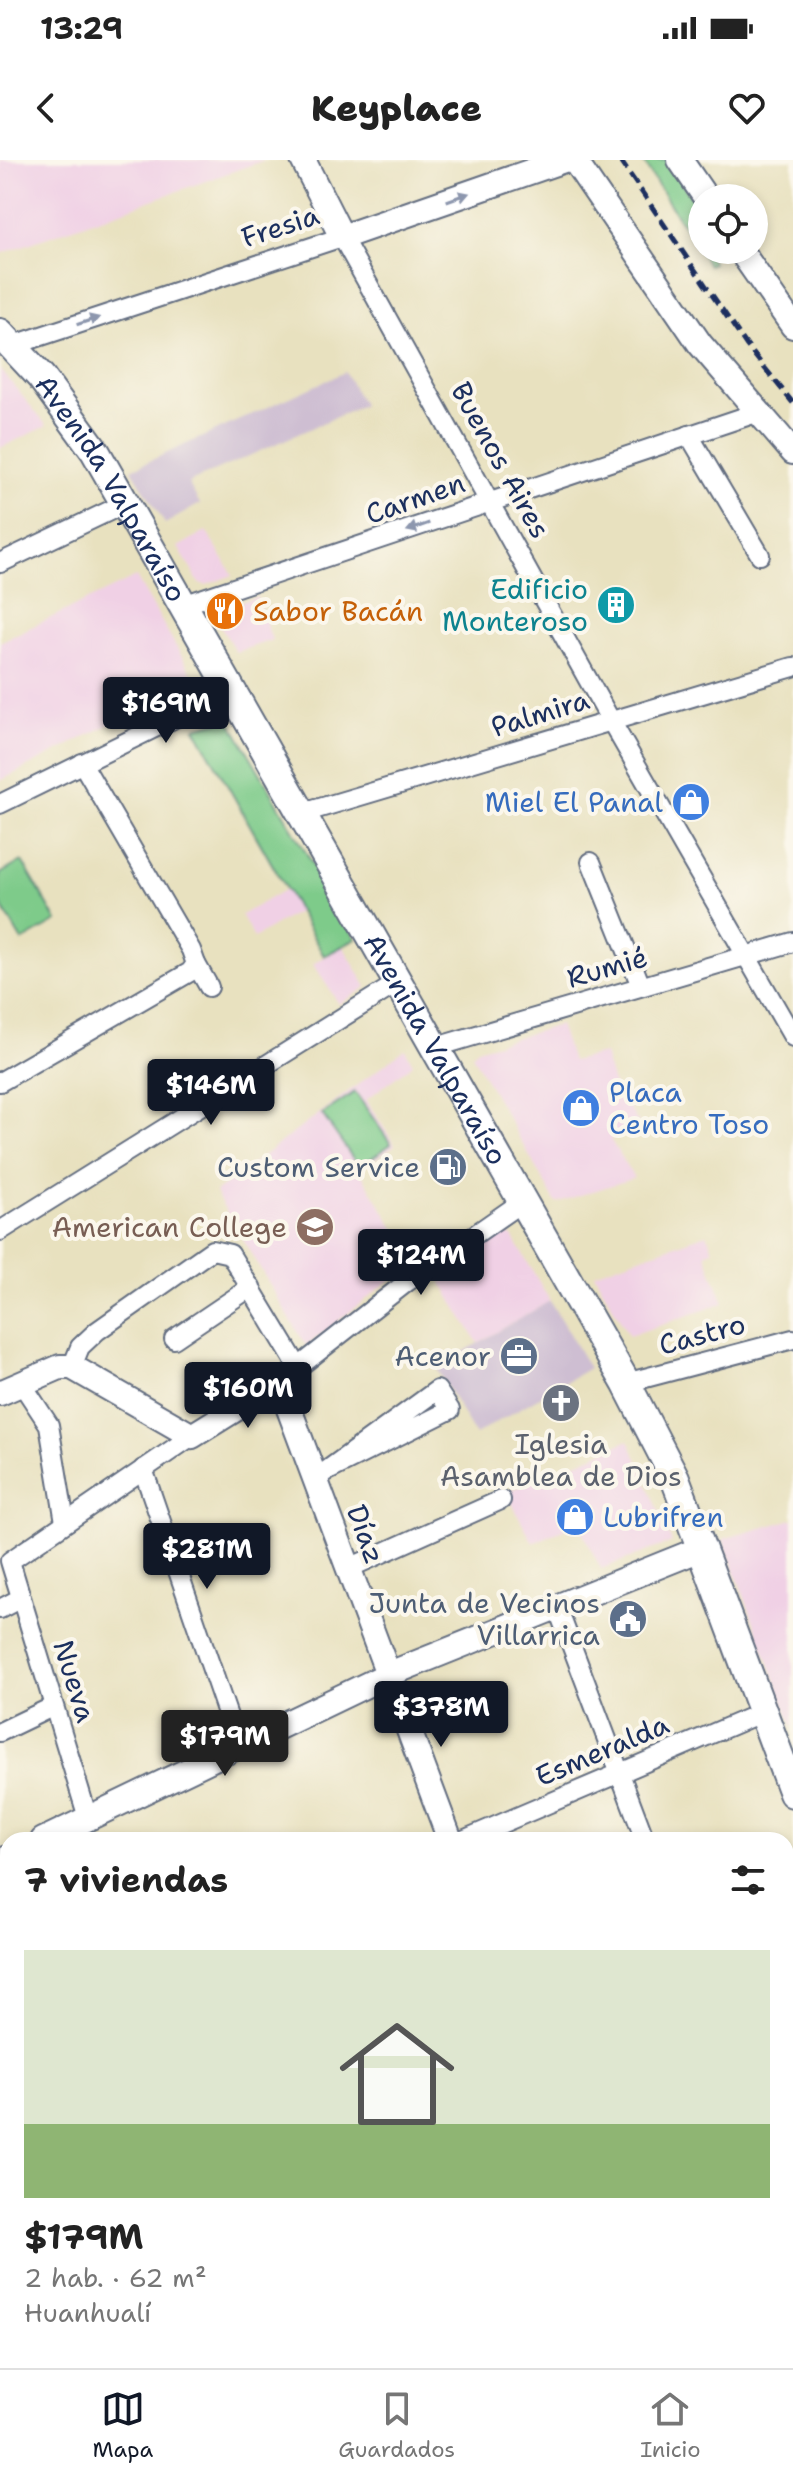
<!DOCTYPE html>
<html lang="es">
<meta charset="utf-8">
<style>
:root{--surface:#fff;--page:#f6f6f6;--text:#222;--muted:#767676;--line:#e0e0e0;--accent:#111827}
body{margin:0;font-family:"Shantell Sans",sans-serif;background:var(--page);color:var(--text);height:100vh;display:flex;flex-direction:column;font-size:30px;white-space:nowrap}
*{box-sizing:border-box;margin:0}
p{font-size:26px;color:var(--muted)}
.icon{flex:none;width:44px;height:44px;fill:none;stroke:currentColor;stroke-width:2;stroke-linecap:round;stroke-linejoin:round}
.map{position:relative;flex:1;overflow:hidden}
.panel{position:absolute;left:0px;top:1672px;width:794px;height:536px;display:flex;flex-direction:column;background:var(--surface);border-radius:24px 24px 0 0;box-shadow:0 4px 12px #0003}
.panel>*{flex:none}
.buttons{position:absolute;left:688px;top:24px;display:grid;gap:16px}
.buttons a{display:grid;place-items:center;width:80px;height:80px;border-radius:50%;background:var(--surface);box-shadow:0 4px 12px #0003;font-size:40px}
.price{position:absolute;translate:-50% -68px;padding:0 18px;border-radius:8px;background:var(--accent);color:#fff;font-size:26px;line-height:52px;filter:drop-shadow(0 2px 4px #0008)}
.price::after{content:'';position:absolute;left:50%;top:48px;width:24px;height:18px;margin-left:-12px;background:inherit;clip-path:polygon(0 0,100% 0,50% 100%)}
.price.current{background:#222;color:#fff}
ul{padding:0;list-style:none}
li{display:grid;align-content:center;gap:16px;height:424px;padding:0 24px}
li+li{border-top:2px solid var(--line)}
li span{display:grid;place-items:center;height:248px;border-radius:0px;color:#555}
li>.icon{margin-inline-start:auto}
span .icon{width:144px;height:144px;fill:#fffc;stroke-width:1}
li b{font-size:34px}
h2{display:flex;justify-content:space-between;align-items:center;height:96px;padding:0 24px;font-size:34px}
.status{display:flex;justify-content:space-between;align-items:center;height:56px;padding:0 40px;background:var(--surface);direction:ltr}
.status svg{height:22px;fill:currentColor}
header{display:flex;justify-content:space-between;align-items:center;height:104px;padding:0 24px;background:var(--surface);font-size:36px;font-weight:800}
.tab-bar{display:flex;justify-content:space-around;align-items:center;height:112px;border-top:2px solid var(--line);background:var(--surface);font-size:22px;color:var(--muted)}
.tab-bar a{display:grid;justify-items:center;gap:4px}
.tab-bar .current{color:var(--accent)}
.map>svg:first-child{display:block}
.built{fill:#f0d0e5}
.industrial{fill:#cebed2}
.green{fill:#7ecb8a;stroke:#4c7d74;stroke-width:2}
.lines{fill:none;stroke-linecap:round;stroke-linejoin:round}
.street-casing{stroke:#636d80;stroke-width:22}
.secondary-casing{stroke:#636d80;stroke-width:28}
.primary-casing{stroke:#636d80;stroke-width:32}
.street{stroke:#fff;stroke-width:18}
.secondary{stroke:#fff;stroke-width:24}
.primary{stroke:#fff;stroke-width:28}
.rail{stroke:#1b2f5e;stroke-width:5;stroke-dasharray:12 6;stroke-linecap:butt}
.oneway{fill:#8d97ae}
.labels{text-anchor:middle;stroke-width:8;stroke-linejoin:round;paint-order:stroke}
.street-label{font-size:28px;fill:#1b2f5e;stroke:#fbf7ec}
.culture-label{font-size:28px;fill:#0d838f;stroke:#fbf7ec;text-anchor:end}
.food-label{font-size:28px;fill:#c56008;stroke:#fbf7ec;text-anchor:start}
.shop-label{font-size:28px;fill:#366cbe;stroke:#fbf7ec;text-anchor:start}
.service-label{font-size:28px;fill:#4e5e75;stroke:#fbf7ec;text-anchor:end}
.education-label{font-size:28px;fill:#785e54;stroke:#fbf7ec;text-anchor:end}
.worship-label{font-size:28px;fill:#5b616d;stroke:#fbf7ec}
</style>
<div class="status"><b>13:29</b><svg viewBox="0 0 49 12"><path d="M0 12V9h3v3zM5 12V6h3v6zM10 12V3h3v9zM15 12V0h3v12zM26 1h20v11H26zM47 4h2v5h-2z"/></svg></div>
<header><svg class="icon" aria-label="back" viewBox="0 0 24 24"><path d="M15 5l-7 7 7 7"/></svg>Keyplace<svg class="icon" aria-label="heart" viewBox="0 0 24 24"><path d="M12 20l-8-8c-3-5 5-10 8-4 3-6 11-1 8 4z"/></svg></header>
<div class="map">
<svg width="793" height="2208" viewBox="0 0 793 2208">
<rect width="100%" height="100%" fill="#fbf7ec"/>
<filter id="ink" filterUnits="userSpaceOnUse"><feTurbulence type="fractalNoise" baseFrequency=".0125" numOctaves="2"/><feDisplacementMap in="SourceGraphic" scale="16" xChannelSelector="R" yChannelSelector="G"/><feConvolveMatrix kernelMatrix="1 2 1 2 8 2 1 2 1" color-interpolation-filters="sRGB"/></filter>
<filter id="wash" filterUnits="userSpaceOnUse"><feTurbulence type="fractalNoise" baseFrequency=".006" numOctaves="4" result="noise"/><feDisplacementMap in="SourceGraphic" scale="32" xChannelSelector="R" yChannelSelector="G"/><feGaussianBlur stdDeviation="1.8" result="paint"/><feColorMatrix in="noise" values="0 0 0 0 0 0 0 0 0 0 0 0 0 0 0 0 0 1.4 0 .05"/><feComposite in="paint" operator="in"/></filter>
<g filter="url(#wash)">
<rect width="100%" height="100%" fill="#e8e1bf"/>
<g class="built">
<polygon points="0,0 265,0 0,94"/>
<polygon points="0,209 47,266 0,288"/>
<polygon points="206,371 233,415 206,425 199,423 178,387"/>
<polygon points="136,417 192,514 185,525 0,621 0,482"/>
<polygon points="257,437 272,480 236,492 214,456 217,450"/>
<polygon points="286,729 299,751 254,778 241,755"/>
<polygon points="343,786 367,827 339,844 313,804"/>
<polygon points="559,865 572,901 604,894 613,923 643,970 610,979 634,1018 556,1043 472,895 477,889"/>
<polygon points="405,889 413,904 366,940 395,985 359,1010 415,1101 306,1186 215,1032"/>
<polygon points="504,1073 513,1077 550,1141 478,1183 440,1120"/>
<polygon points="707,1074 713,1090 705,1093 724,1143 629,1176 594,1113"/>
<polygon points="629,1280 672,1382 601,1409 584,1375 574,1365 533,1383 506,1332"/>
<polygon points="793,1359 793,1568 723,1379"/>
<polygon points="793,1783 793,1906 786,1909 786,1786"/>
<polygon points="792,2063 793,2177 786,2180 786,2065"/>
</g>
<g class="industrial">
<polygon points="345,212 363,245 188,323 200,344 165,364 132,309"/>
<polygon points="550,1141 589,1208 475,1275 436,1208"/>
</g>
<g class="green">
<polygon points="642,0 668,0 698,49 699,83 713,103 708,105"/>
<polygon points="229,559 356,779 324,796 195,568"/>
<polygon points="22,701 57,761 22,781 0,743 0,714"/>
<polygon points="355,932 391,984 359,1007 322,954"/>
</g>
</g>
<g filter="url(#ink)">
<g class="lines">
<defs>
<g id="street">
<polyline points="14,185 342,77 611,561 793,877"/>
<polyline points="689,275 760,395"/>
<polyline points="0,403 126,343"/>
<polyline points="183,445 756,253"/>
<polyline points="0,644 232,530"/>
<polyline points="303,653 793,507"/>
<polyline points="591,702 641,826"/>
<polyline points="196,804 209,827"/>
<polyline points="436,887 793,782"/>
<polyline points="0,922 190,812 196,804 191,790 82,603"/>
<polyline points="0,1071 399,822"/>
<polyline points="174,1179 251,1127"/>
<polyline points="72,1207 80,1187 97,1171 212,1090 230,1094 298,1207"/>
<polyline points="291,1213 407,1122 523,1041"/>
<polyline points="626,1223 793,1179"/>
<polyline points="22,1224 49,1265 65,1362"/>
<polyline points="143,1309 231,1565"/>
<polyline points="314,1318 450,1250 437,1230 326,1311"/>
<polyline points="347,1409 501,1340"/>
<polyline points="557,1447 645,1680"/>
<polyline points="0,1449 21,1438"/>
<polyline points="0,1572 52,1547"/>
<polyline points="88,1658 10,1401 192,1276"/>
<polyline points="463,1680 763,1552"/>
<polyline points="786,1768 793,1765"/>
<polyline points="0,1879 8,1876"/>
<polyline points="0,2195 8,2192"/>
<polyline points="90,2200 93,2208"/>
<polyline points="506,2200 509,2208"/>
</g>
<g id="secondary">
<polyline points="303,0 342,77 564,0"/>
<polyline points="574,0 700,184 793,292"/>
<polyline points="680,0 706,38"/>
<polyline points="740,90 793,166"/>
<polyline points="0,1233 60,1207 72,1207 192,1276 279,1222 450,1680"/>
<polyline points="43,1680 387,1515 703,1388"/>
<polyline points="0,1702 8,1698"/>
<polyline points="0,1945 8,1967"/>
<polyline points="786,2050 793,2047"/>
<polyline points="370,2200 373,2208"/>
<polyline points="636,2200 639,2208"/>
<polyline points="402,2208 421,2200"/>
</g>
<g id="primary">
<path id="s1" d="M0,173L41,217L95,291L626,1223L675,1318L793,1633"/>
</g>
</defs>
<use href="#street" class="street-casing"/>
<use href="#secondary" class="secondary-casing"/>
<use href="#primary" class="primary-casing"/>
<use href="#street" class="street"/>
<use href="#secondary" class="secondary"/>
<use href="#primary" class="primary"/>
<polyline class="rail" points="620,0 747,186 793,243"/>
</g>
<defs><path id="oneway-solid" d="M-6-.8H1V-3.2L6.5 0L1 3.2V.8H-6Z" transform="scale(2)"/></defs>
<g class="oneway">
<use href="#oneway-solid" transform="translate(458 37) rotate(-19)"/>
<use href="#oneway-solid" transform="translate(88 161) rotate(-18)"/>
<use href="#oneway-solid" transform="translate(418 367) rotate(161)"/>
</g>
</g>
<defs>
<symbol id="building-disc" viewBox="-11 -11 22 22"><circle r="9.5" fill="#0f9aa8" stroke="#fbf7ec"/><path d="M-4-6H4V6H1V3H-1V6H-4ZM-2.5-4.3h1.7v1.8h-1.7ZM.8-4.3h1.7v1.8H.8ZM-2.5-1h1.7V.8h-1.7ZM.8-1h1.7V.8H.8Z" fill="#fff"/></symbol>
<symbol id="restaurant-disc" viewBox="-11 -11 22 22"><circle r="9.5" fill="#e8710a" stroke="#fbf7ec"/><path d="M-5-6h1v4h1v-4h1v4h1v-4h1v5L-1.5 .5V6h-2V.5L-5-1ZM5-6V6H3V1.5H1.5Q1.5-4 5-6Z" fill="#fff"/></symbol>
<symbol id="shop-disc" viewBox="-11 -11 22 22"><circle r="9.5" fill="#3f7fe0" stroke="#fbf7ec"/><path d="M-5-2.5h2.3a2.7 3.5 0 0 1 5.4 0H5L5.5 6h-11ZM-1.5-2.5h3a1.5 2.3 0 0 0-3 0Z" fill="#fff"/></symbol>
<symbol id="fuel-disc" viewBox="-11 -11 22 22"><circle r="9.5" fill="#5c6f8a" stroke="#fbf7ec"/><path d="M-5.5-6h7V0h2V4h1.3V-2.5L3-4.5l.8-.8L6-3V5H2.5V1h-1V6h-7ZM-4.2-4.7v3.2H.2V-4.7Z" fill="#fff"/></symbol>
<symbol id="school-disc" viewBox="-11 -11 22 22"><circle r="9.5" fill="#8d6e63" stroke="#fbf7ec"/><path d="M0-5L7-2L0 1L-7-2ZM-4 1L0 2.5L4 1V4Q0 6-4 4Z" fill="#fff"/></symbol>
<symbol id="office-disc" viewBox="-11 -11 22 22"><circle r="9.5" fill="#5c6f8a" stroke="#fbf7ec"/><path d="M-6-3h4V-5.5h4V-3h4V5H-6ZM-1-4.5V-3h2v-1.5ZM-6 0V1H6V0Z" fill="#fff"/></symbol>
<symbol id="church-disc" viewBox="-11 -11 22 22"><circle r="9.5" fill="#6b7280" stroke="#fbf7ec"/><path d="M-1.2-6h2.4v3.5h3.3v2.4h-3.3V6h-2.4V-.1h-3.3v-2.4h3.3Z" fill="#fff"/></symbol>
<symbol id="civic-disc" viewBox="-11 -11 22 22"><circle r="9.5" fill="#5c6f8a" stroke="#fbf7ec"/><path d="M-.6-6.5H3V-4.5H.6V-3L4-1V1h2V6H-6V1h2V-1L-.6-3ZM-1.2 2.5V6h2.4V2.5Z" fill="#fff"/></symbol>
</defs>
<g fill-rule="evenodd">
<use href="#building-disc" x="594" y="423" width="44" height="44"/>
<use href="#restaurant-disc" x="203" y="429" width="44" height="44"/>
<use href="#shop-disc" x="669" y="620" width="44" height="44"/>
<use href="#shop-disc" x="559" y="926" width="44" height="44"/>
<use href="#fuel-disc" x="426" y="985" width="44" height="44"/>
<use href="#school-disc" x="293" y="1045" width="44" height="44"/>
<use href="#office-disc" x="497" y="1174" width="44" height="44"/>
<use href="#church-disc" x="539" y="1221" width="44" height="44"/>
<use href="#shop-disc" x="553" y="1335" width="44" height="44"/>
<use href="#civic-disc" x="606" y="1437" width="44" height="44"/>
</g>
<g class="labels">
<g class="street-label">
<text transform="translate(280 66) rotate(-18)" y="10">Fresia</text>
<text transform="translate(501 300) rotate(61)" y="10">Buenos Aires</text>
<text dy="10" stroke="none"><textPath href="#s1" startOffset="192">Avenida Valparaíso</textPath></text>
<text transform="translate(415 338) rotate(-19)" y="10">Carmen</text>
<text transform="translate(540 553) rotate(-17)" y="10">Palmira</text>
<text transform="translate(607 807) rotate(-16)" y="10">Rumié</text>
<text dy="10" stroke="none"><textPath href="#s1" startOffset="840">Avenida Valparaíso</textPath></text>
<text transform="translate(702 1174) rotate(-15)" y="10">Castro</text>
<text transform="translate(366 1374) rotate(70)" y="10">Díaz</text>
<text transform="translate(75 1521) rotate(73)" y="10">Nueva</text>
<text transform="translate(602 1590) rotate(-23)" y="10">Esmeralda</text>
</g>
<g class="culture-label">
<text x="588" y="439">Edificio<tspan x="588" dy="32">Monteroso</tspan></text>
</g>
<g class="food-label">
<text x="253" y="461">Sabor Bacán</text>
</g>
<g class="shop-label">
<text x="663" y="652" text-anchor="end">Miel El Panal</text>
<text x="609" y="942">Placa<tspan x="609" dy="32">Centro Toso</tspan></text>
<text x="603" y="1367">Lubrifren</text>
</g>
<g class="service-label">
<text x="420" y="1017">Custom Service</text>
<text x="491" y="1206">Acenor</text>
<text x="600" y="1453">Junta de Vecinos<tspan x="600" dy="32">Villarrica</tspan></text>
</g>
<g class="education-label">
<text x="287" y="1077">American College</text>
</g>
<g class="worship-label">
<text x="561" y="1294">Iglesia<tspan x="561" dy="32">Asamblea de Dios</tspan></text>
</g>
</g>
</svg>
<div class="buttons">
<a><svg class="icon" aria-label="locate" viewBox="0 0 24 24"><circle cx="12" cy="12" r="6"/><path d="M12 2v4M12 18v4M2 12h4M18 12h4"/></svg></a>
</div>
<b class="price" style="left:166px;top:585px">$169M</b>
<b class="price" style="left:211px;top:967px">$146M</b>
<b class="price" style="left:421px;top:1137px">$124M</b>
<b class="price" style="left:248px;top:1270px">$160M</b>
<b class="price" style="left:207px;top:1431px">$281M</b>
<b class="price" style="left:441px;top:1589px">$378M</b>
<b class="price current" style="left:225px;top:1618px">$179M</b>
<section class="panel">
<h2>7 viviendas<svg class="icon" aria-label="filters" viewBox="0 0 24 24"><path d="M4 7h16M4 17h16"/><circle cx="9" cy="7" r="2"/><circle cx="15" cy="17" r="2"/></svg></h2>
<ul>
<li><span style="background:linear-gradient(#dfe7d0 70%,#8fb573 0)"><svg class="icon" aria-label="home" viewBox="0 0 24 24"><path d="M3 11l9-7 9 7M6 9v11h12V9"/></svg></span><div><b>$179M</b><p>2 hab. · 62 m²</p><p>Huanhualí</p></div></li>
</ul>
</section>
</div>
<nav class="tab-bar">
<a class="current"><svg class="icon" aria-label="map" viewBox="0 0 24 24"><path d="M3 6l6-2 6 2 6-2v14l-6 2-6-2-6 2zM9 4v14M15 6v14"/></svg>Mapa</a>
<a><svg class="icon" aria-label="saved" viewBox="0 0 24 24"><path d="M7 4h10v16l-5-4-5 4z"/></svg>Guardados</a>
<a><svg class="icon" aria-label="home" viewBox="0 0 24 24"><path d="M3 11l9-7 9 7M6 9v11h12V9"/></svg>Inicio</a>
</nav>
